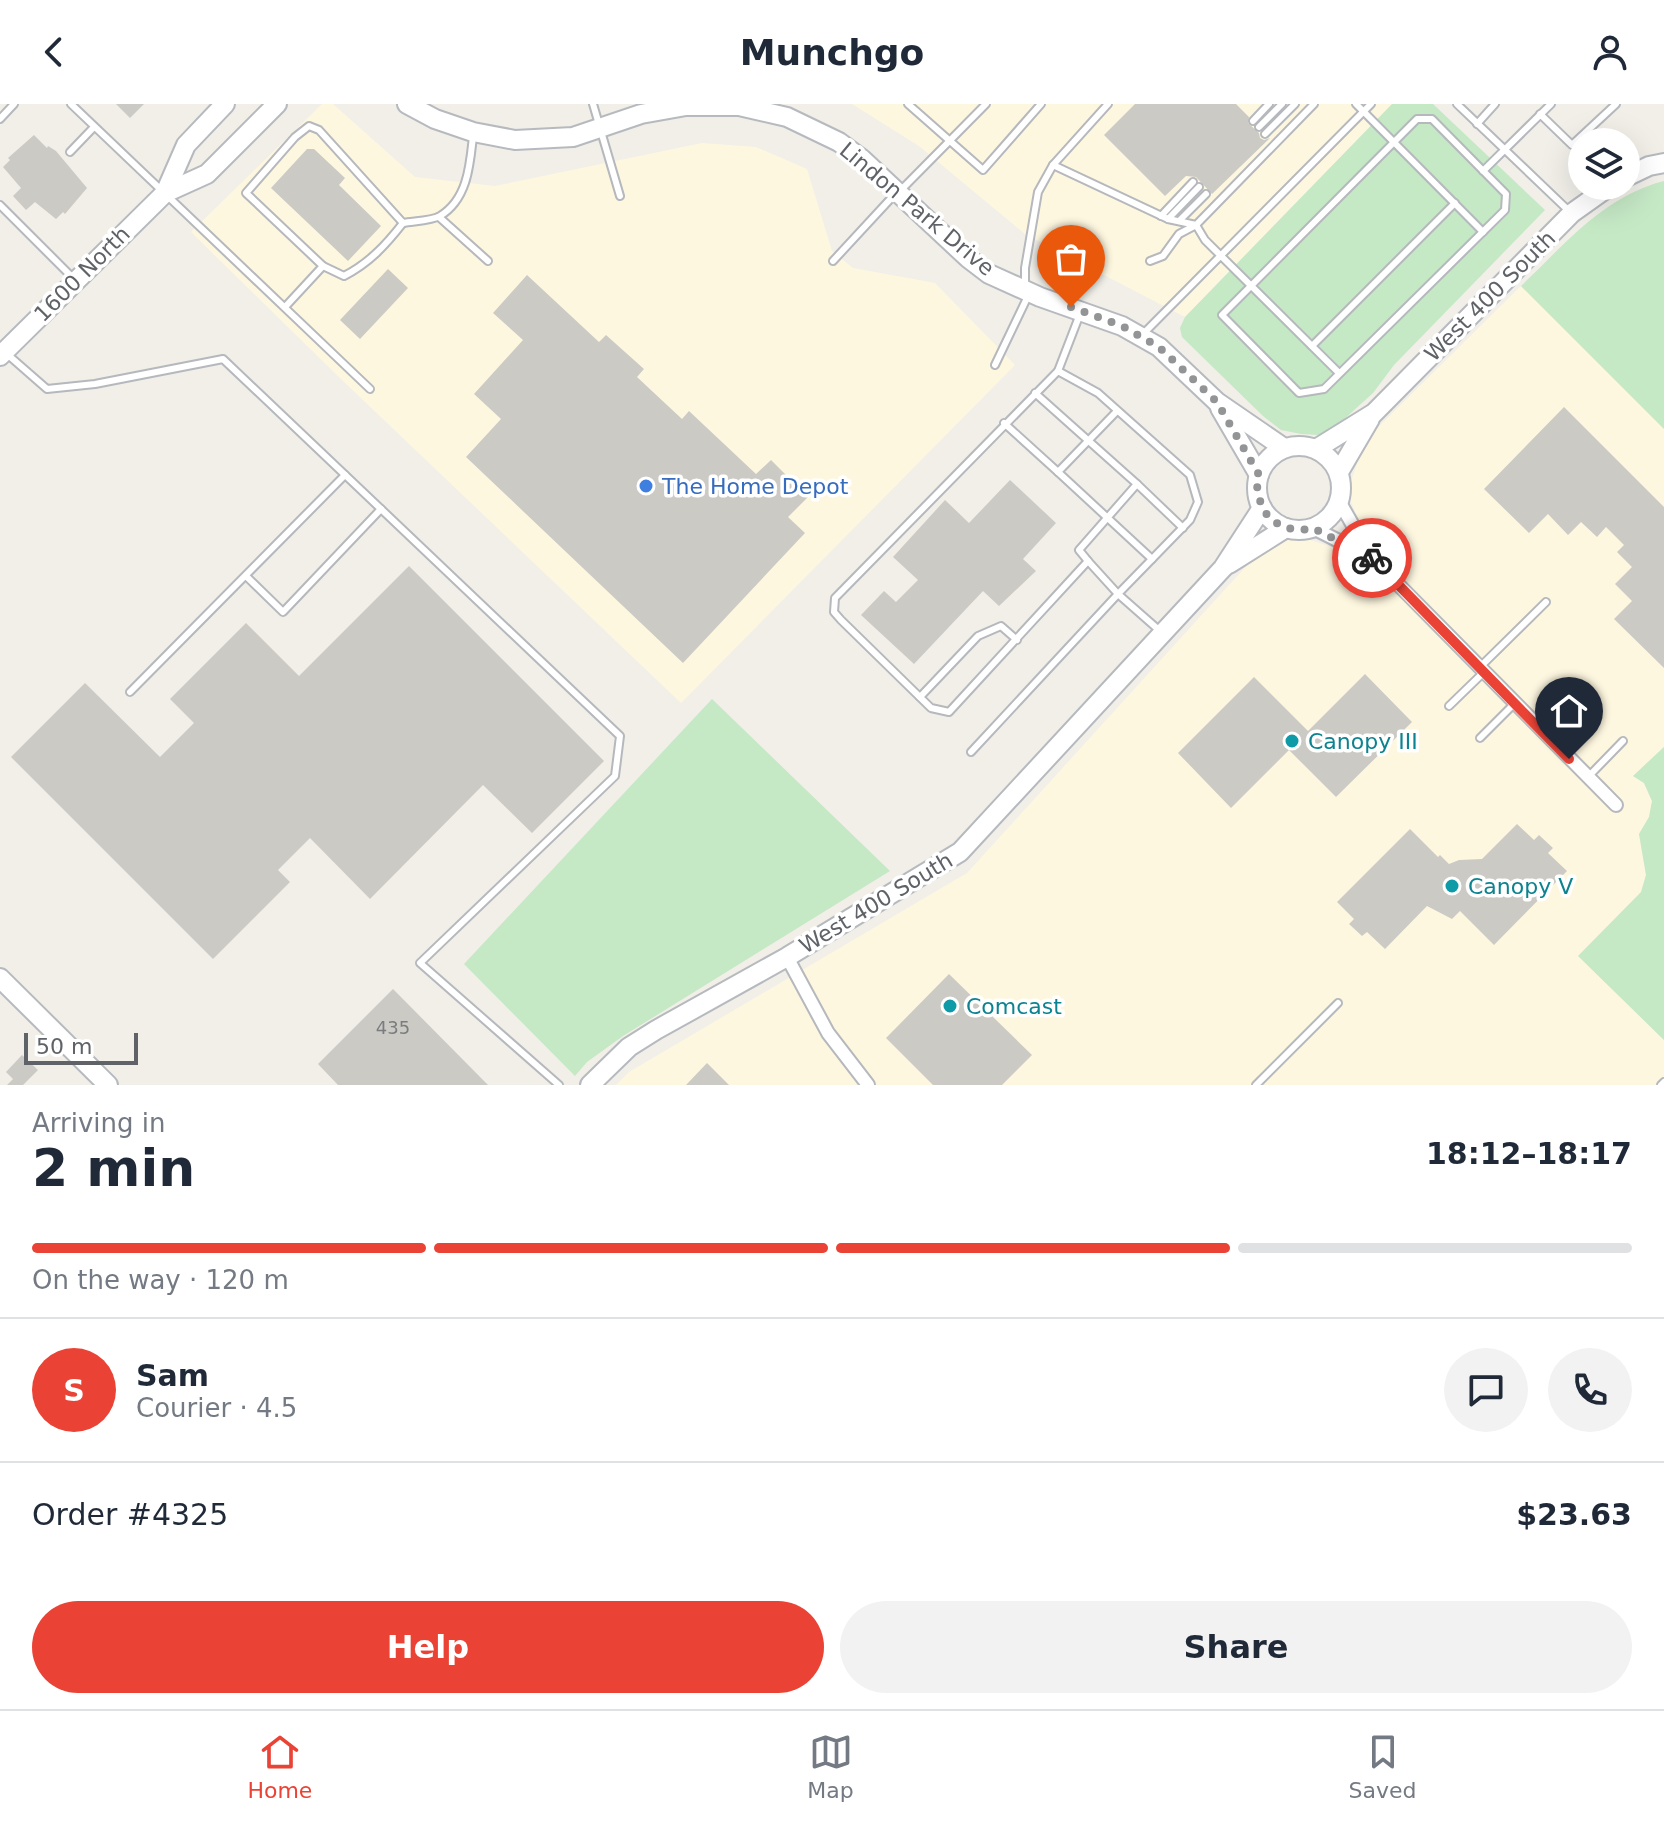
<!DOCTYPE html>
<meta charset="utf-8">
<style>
body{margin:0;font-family:"DejaVu Sans",sans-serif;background:#f2f2f3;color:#1f2937;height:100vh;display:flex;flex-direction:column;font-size:30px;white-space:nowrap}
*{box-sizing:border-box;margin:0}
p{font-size:26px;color:#747a83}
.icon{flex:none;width:44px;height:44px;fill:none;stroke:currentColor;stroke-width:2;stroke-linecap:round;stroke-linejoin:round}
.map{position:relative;height:981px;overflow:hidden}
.sheet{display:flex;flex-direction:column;background:#fff;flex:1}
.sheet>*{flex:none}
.fabs{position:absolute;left:1568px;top:24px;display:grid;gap:16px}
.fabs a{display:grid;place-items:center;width:72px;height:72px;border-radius:50%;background:#fff;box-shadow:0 8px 32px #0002;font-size:40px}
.scale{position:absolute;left:24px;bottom:20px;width:114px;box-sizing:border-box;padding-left:8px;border:4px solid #5f6368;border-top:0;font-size:22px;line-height:28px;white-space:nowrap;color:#5f6368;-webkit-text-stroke:6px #fff;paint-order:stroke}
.pin{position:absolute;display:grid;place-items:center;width:68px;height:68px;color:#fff;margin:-82px -34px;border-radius:50% 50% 50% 0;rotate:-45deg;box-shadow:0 0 8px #0007}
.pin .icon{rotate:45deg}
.courier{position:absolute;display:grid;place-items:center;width:80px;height:80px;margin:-40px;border:6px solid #ea4335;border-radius:50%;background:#fff;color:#222;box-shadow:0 2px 10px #0007}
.head em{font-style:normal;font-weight:700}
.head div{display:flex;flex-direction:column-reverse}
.head{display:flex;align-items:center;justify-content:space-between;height:136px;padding:0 32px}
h1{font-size:52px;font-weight:700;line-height:60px}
.bar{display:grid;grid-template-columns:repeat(4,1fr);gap:12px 8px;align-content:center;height:96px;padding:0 32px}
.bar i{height:10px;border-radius:6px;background:#e0e1e3}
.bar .selected{background:#ea4335}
.bar p{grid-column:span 4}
.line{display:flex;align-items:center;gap:20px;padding:0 32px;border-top:2px solid #e0e1e3}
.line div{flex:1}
.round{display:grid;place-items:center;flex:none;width:84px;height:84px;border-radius:42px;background:#f2f2f3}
.cta{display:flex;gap:16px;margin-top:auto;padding:16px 32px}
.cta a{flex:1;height:92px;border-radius:48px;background:#ea4335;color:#fff;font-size:32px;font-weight:700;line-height:92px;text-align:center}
.cta a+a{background:#f2f2f3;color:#1f2937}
header{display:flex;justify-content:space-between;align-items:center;height:104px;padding:0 32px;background:#fff;font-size:36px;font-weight:700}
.dock{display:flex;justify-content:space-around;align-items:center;height:112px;border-top:2px solid #e0e1e3;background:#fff;font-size:22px;color:#747a83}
.dock a{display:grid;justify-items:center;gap:4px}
.dock .selected{color:#ea4335}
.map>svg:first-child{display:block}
.commercial{fill:#fef7e0}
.green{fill:#c5e8c5}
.building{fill:#cccac5}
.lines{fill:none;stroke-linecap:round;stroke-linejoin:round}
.lane-casing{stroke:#b5b8bc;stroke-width:10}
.street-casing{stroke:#b5b8bc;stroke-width:16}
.secondary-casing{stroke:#b6babf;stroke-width:22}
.lane{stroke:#fff;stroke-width:6}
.street{stroke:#fff;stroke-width:12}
.secondary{stroke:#fff;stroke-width:18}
.done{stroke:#929495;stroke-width:8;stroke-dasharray:0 14.4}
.route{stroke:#ea4335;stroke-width:10}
.shop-dot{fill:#3f7fe0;stroke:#fff;stroke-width:3}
.culture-dot{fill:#0f9aa8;stroke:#fff;stroke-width:3}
.labels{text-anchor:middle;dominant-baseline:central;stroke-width:7;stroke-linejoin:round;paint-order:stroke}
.number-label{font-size:18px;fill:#7a7d7f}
.street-label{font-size:22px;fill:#5f6368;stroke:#fff}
.shop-label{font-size:22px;fill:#366cbe;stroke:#fff;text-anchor:start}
.culture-label{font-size:22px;fill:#0d838f;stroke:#fff;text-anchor:start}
</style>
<header><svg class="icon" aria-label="back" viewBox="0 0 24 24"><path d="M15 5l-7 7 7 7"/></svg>Munchgo<svg class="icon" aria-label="person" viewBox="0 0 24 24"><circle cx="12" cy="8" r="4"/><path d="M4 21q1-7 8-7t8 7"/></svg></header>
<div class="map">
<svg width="1664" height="981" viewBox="0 0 1664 981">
<rect width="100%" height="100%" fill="#f1efe8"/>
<g class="commercial">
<polygon points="322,0 333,0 415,73 495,82 702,39 756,43 807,65 832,147 853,164 935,179 1015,261 681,599 341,275 191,128"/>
<polygon points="852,0 1392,0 1185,213 1025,130 919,42"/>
<polygon points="1521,182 1664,325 1664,643 1633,672 1644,679 1652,697 1649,713 1639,730 1646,771 1641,789 1579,852 1664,936 1664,981 616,981 629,968 967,769 1260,447 1299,432 1340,446 1362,423 1347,389 1365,336"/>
</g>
<g class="green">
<polygon points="1392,0 1433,0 1545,106 1394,261 1373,289 1331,327 1319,331 1301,330 1281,326 1263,312 1182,233 1180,224 1185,213"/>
<path d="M1664,77V325L1521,182C1564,141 1604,92 1664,77Z"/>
<polygon points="712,595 890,767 623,932 587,958 575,972 464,860"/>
<polygon points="1664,643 1664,936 1578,852 1641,788 1646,771 1639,730 1649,713 1652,697 1644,679 1633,672"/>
</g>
<g class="building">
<polygon points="116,0 144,0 130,14"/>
<polygon points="1135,0 1236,0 1249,13 1248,19 1259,29 1260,34 1264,36 1270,34 1212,90 1196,73 1186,72 1165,92 1104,31"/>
<polygon points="34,31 47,44 48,42 56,47 87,84 65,110 63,108 56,115 35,98 26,106 13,92 21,84 3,63 10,56 8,54"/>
<polygon points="307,45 314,45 345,74 339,81 381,122 348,157 271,84"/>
<polygon points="388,165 408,184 360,235 340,216"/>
<polygon points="527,171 599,238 606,231 644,265 637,273 682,315 689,307 756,370 771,356 808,393 788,413 805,429 683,559 466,353 501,315 474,290 523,236 493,209"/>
<polygon points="1564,303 1664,403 1664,564 1614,515 1632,497 1615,480 1632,463 1617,448 1624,441 1606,423 1597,433 1581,418 1568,431 1548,410 1529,429 1484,385"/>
<polygon points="1010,376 1056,419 1023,455 1036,467 999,502 983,487 914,560 861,511 884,487 896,498 918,476 893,453 945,396 969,419"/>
<polygon points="409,462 604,657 532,729 483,681 370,795 310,734 278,766 290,778 213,855 11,653 85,579 160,653 194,619 170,595 246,519 299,572"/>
<polygon points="1365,570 1412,618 1336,693 1289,646 1231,704 1178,649 1254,573 1308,627"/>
<polygon points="1517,720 1534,736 1539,731 1553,744 1548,749 1567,767 1494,841 1460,807 1452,815 1427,802 1385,845 1367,828 1362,832 1349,820 1354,815 1337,798 1410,725 1438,753 1440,751 1449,760 1459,756 1482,755"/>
<polygon points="949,870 1032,951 1002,981 933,981 886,934"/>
<polygon points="393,885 488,981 338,981 318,960"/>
<polygon points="22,951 38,966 23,981 7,981 13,975 6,968"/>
<polygon points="707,959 729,981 686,981"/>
</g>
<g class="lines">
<g class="lane-casing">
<g id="lane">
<polyline points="71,0 370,285"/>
<polyline points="593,0 620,92"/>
<polyline points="908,0 983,66 1041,0"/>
<polyline points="1356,0 1483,128"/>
<polyline points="1457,0 1569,107"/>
<polyline points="1540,10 1572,41 1616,0"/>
<polyline points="0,15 14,0"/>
<polygon points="1417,15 1432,15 1506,90 1505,106 1324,285 1299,289 1222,211"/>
<polyline points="1253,17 1269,0"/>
<polyline points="1477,20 1495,0"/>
<polyline points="1259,23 1282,0"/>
<polyline points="1265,30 1295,0"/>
<polyline points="70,48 94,23"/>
<polyline points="1053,61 1168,115 1196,121 1314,0"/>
<polyline points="1483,67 1551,0"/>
<polyline points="901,86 986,0"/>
<polyline points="0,101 73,174"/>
<polyline points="1161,112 1193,78"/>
<polyline points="439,113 488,157"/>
<polyline points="1168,115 1199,83"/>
<polyline points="1179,117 1206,90"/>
<polyline points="833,157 895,90"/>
<polyline points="1150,157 1163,152 1179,130 1196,121 1205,136 1339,269"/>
<path d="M323,162L344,172C369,159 385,142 403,119"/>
<polyline points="1025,182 1025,164 1038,88 1053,61 1108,0"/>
<path d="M285,203L323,162L246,89L295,33L309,22L319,26L403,119C414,117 431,117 440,112C468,95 470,60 473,32"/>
<polyline points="1143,230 1371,0"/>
<polyline points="1312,242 1455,99"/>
<polyline points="7,250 47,285 95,280 223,255 620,632 615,672 420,859 559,981"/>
<polyline points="995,261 1028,192"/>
<polyline points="1058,267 1080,210"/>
<polyline points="1035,289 1137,380"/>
<polyline points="1117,307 1058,368 1152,455"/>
<polyline points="1004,319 1058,368"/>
<polyline points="1088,457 1079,446 1137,380 1183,424"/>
<polyline points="246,472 283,508 381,405"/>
<polyline points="1480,563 1546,498"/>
<polyline points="130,588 345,371"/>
<polyline points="920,593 978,532 1001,522 1017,536"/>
<polyline points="1449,602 1483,569"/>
<polyline points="1480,634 1514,600"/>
<polyline points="971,648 1118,490 1088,457 949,608 931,604 841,516 834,508 835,494 1058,267 1098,289 1190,371 1198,398 1190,416 1118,490 1160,527"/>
<polyline points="1589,672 1623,637"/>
<polyline points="1256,981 1338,899"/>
<polyline points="1661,981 1664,978"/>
</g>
</g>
<g class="street-casing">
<g id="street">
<polyline points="1339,397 1371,453 1616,701"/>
<polyline points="1313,424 1371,453"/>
<polyline points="787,853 828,929 868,981"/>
</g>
</g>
<g class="secondary-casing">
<g id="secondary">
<polyline points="407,0 435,15 473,28 515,36 573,33 641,10 686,2 739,2 787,13 839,38 862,55 968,154 989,170 1040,193 1122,222 1159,243 1217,298 1284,344"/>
<polyline points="1626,73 1649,62 1664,59"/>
<polyline points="165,89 186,41 225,0"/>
<polyline points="0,252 165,89 207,70 277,0"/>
<polyline points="1220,304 1259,371"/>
<circle cx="1299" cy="384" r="42"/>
<polyline points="1316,345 1374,309 1572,109 1610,82"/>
<polyline points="1339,368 1370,315"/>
<polyline points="1229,460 1286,424"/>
<polyline points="0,874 108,981"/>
<polyline points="590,981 629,943 656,926 787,853 960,748 1223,464 1262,404"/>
</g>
</g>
<use href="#lane" class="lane"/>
<use href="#street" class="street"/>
<use href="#secondary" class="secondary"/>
</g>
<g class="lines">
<polyline class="done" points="1071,203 1122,222 1159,243 1217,298 1259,371 1257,385 1262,404 1271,416 1286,424 1301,426 1313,424 1372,454"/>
<polyline class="route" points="1372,454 1569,655"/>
</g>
<circle class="shop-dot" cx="646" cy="382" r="8"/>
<g class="culture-dot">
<circle cx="1292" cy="637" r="8"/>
<circle cx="1452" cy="782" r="8"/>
<circle cx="950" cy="902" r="8"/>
</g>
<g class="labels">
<g class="number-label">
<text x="393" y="923">435</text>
</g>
<g class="street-label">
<text transform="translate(917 105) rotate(40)">Lindon Park Drive</text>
<text transform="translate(82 170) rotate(-45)">1600 North</text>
<text transform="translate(1490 192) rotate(-45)">West 400 South</text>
<text transform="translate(876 799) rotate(-31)">West 400 South</text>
</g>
<g class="shop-label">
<text x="662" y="382">The Home Depot</text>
</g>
<g class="culture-label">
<text x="1308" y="637">Canopy III</text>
<text x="1468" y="782">Canopy V</text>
<text x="966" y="902">Comcast</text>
</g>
</g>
</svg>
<div class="fabs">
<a><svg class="icon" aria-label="layers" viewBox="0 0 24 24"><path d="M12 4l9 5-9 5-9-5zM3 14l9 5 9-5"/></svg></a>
</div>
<div class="scale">50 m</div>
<div class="pin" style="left:1071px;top:203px;background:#ea580c"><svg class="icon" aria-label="bag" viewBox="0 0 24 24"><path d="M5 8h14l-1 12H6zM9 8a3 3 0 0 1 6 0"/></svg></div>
<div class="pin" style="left:1569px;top:655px;background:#1f2937"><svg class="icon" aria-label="home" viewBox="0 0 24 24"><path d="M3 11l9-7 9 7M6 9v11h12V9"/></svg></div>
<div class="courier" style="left:1372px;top:454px"><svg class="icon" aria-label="bike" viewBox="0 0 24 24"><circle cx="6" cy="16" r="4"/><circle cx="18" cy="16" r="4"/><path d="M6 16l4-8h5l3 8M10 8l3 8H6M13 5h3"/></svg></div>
</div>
<section class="sheet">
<div class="head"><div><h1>2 min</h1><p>Arriving in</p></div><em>18:12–18:17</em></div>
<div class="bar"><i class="selected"></i><i class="selected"></i><i class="selected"></i><i></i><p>On the way · 120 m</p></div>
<div class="line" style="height:144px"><b class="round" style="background:#ea4335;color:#fff">S</b><div><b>Sam</b><p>Courier · 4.5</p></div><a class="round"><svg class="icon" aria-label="chat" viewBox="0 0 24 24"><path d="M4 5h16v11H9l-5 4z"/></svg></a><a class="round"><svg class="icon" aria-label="phone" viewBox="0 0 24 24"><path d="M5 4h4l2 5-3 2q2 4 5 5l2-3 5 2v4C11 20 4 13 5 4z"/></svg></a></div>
<div class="line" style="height:104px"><div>Order #4325</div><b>$23.63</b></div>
<div class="cta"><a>Help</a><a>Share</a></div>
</section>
<nav class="dock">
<a class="selected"><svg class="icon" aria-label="home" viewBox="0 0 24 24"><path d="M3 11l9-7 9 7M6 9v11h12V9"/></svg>Home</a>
<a><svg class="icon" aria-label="map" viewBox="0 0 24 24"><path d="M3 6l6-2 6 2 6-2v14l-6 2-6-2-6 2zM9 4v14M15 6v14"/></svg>Map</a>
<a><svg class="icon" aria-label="saved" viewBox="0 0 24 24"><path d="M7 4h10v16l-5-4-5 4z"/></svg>Saved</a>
</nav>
